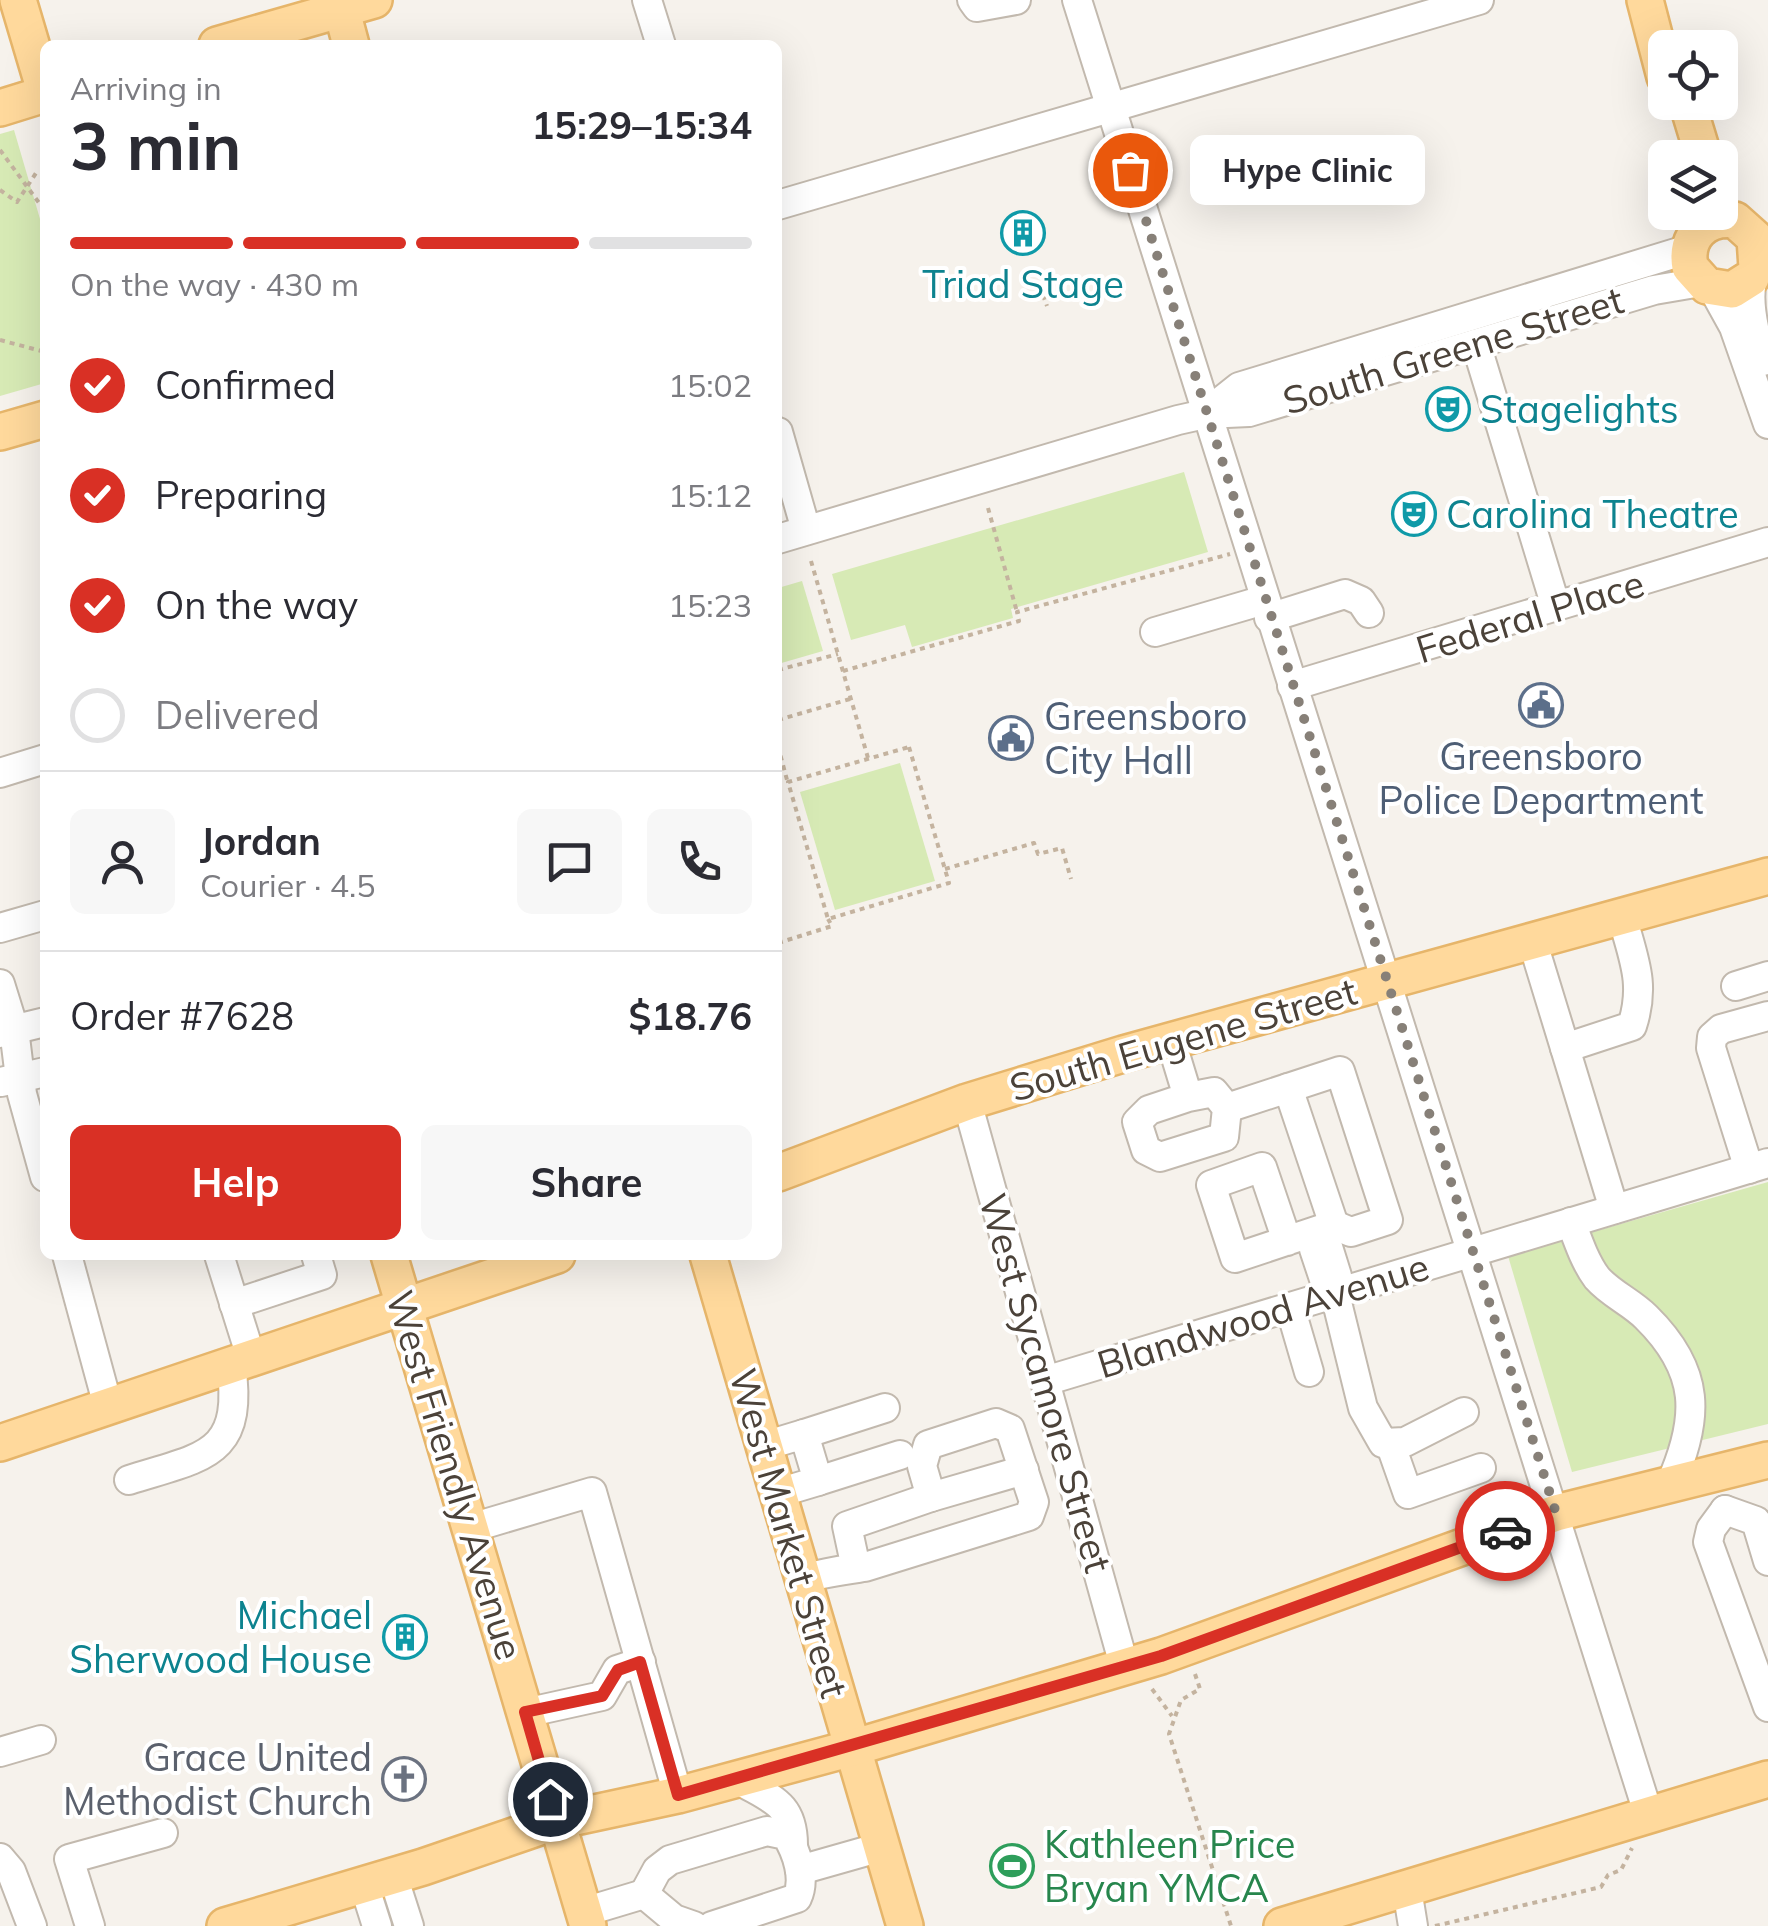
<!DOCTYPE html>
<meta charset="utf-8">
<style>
body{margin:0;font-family:Mulish,sans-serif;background:#f7f7f7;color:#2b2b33;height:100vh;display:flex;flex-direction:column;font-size:38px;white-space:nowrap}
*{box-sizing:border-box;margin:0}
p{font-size:32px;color:#7c7c81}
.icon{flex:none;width:55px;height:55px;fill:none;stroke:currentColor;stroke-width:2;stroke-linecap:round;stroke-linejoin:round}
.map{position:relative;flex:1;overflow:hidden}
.sheet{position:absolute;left:40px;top:40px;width:742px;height:1220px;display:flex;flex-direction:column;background:#fff;border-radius:15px;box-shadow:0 10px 40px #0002}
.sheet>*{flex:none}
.tools{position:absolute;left:1648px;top:30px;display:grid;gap:20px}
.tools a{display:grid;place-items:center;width:90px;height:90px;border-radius:15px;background:#fff;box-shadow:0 10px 40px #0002;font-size:50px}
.pin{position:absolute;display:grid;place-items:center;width:85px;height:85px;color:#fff;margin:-42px;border:5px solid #fff;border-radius:50%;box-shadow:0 2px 10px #0007}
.courier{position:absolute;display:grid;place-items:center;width:100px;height:100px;margin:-50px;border:8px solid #d93025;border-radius:50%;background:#fff;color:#222;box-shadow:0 2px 12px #0007}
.bubble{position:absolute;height:70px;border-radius:15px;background:#fff;box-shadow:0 10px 40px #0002;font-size:32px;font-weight:700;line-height:70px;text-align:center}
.overview em{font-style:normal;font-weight:700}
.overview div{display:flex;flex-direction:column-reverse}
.overview{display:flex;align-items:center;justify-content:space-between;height:170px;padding:0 30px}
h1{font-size:65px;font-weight:700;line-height:75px}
.bar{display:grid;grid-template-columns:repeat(4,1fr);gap:15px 10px;align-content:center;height:120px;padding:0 30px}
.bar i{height:12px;border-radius:8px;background:#e1e1e2}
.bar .selected{background:#d93025}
.bar p{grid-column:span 4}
.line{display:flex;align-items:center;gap:25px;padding:0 30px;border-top:2px solid #e1e1e2}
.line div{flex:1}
.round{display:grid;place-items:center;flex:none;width:105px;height:105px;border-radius:15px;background:#f7f7f7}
ol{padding:0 30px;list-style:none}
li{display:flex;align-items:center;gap:30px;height:110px}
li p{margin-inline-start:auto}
li .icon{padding:10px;border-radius:50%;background:#d93025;color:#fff;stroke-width:4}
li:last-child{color:#7c7c81}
li i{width:55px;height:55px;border:5px solid #e1e1e2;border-radius:50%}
.primary-button{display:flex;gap:20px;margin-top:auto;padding:20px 30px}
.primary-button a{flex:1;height:115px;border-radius:15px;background:#d93025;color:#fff;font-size:40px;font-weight:700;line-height:115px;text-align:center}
.primary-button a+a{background:#f7f7f7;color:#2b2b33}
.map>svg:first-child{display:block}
.green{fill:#d7eab5}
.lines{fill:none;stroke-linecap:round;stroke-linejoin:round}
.minor-casing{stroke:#c2b9ae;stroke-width:32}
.major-casing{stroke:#e6b56a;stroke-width:40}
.path{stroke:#c4b39f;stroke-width:4;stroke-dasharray:5 5;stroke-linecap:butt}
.minor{stroke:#fff;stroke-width:28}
.major{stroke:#ffd99c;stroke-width:35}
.done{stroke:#878078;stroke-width:10;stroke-dasharray:0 18}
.route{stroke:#d93025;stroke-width:12}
.labels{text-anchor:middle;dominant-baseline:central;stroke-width:8;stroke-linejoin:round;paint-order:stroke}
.culture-label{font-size:38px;fill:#0d838f;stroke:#fff;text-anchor:start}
.street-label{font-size:38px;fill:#4b4239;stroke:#fff}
.service-label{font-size:38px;fill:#4e5e75;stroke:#fff;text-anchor:start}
.worship-label{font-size:38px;fill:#5b616d;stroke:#fff;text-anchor:end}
.leisure-label{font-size:38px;fill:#27864d;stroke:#fff;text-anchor:start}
</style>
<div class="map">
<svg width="1768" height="1926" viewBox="0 0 1768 1926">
<rect width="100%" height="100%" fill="#f6f2ec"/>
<g class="green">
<polygon points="14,130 45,236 45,383 0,396 0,134"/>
<polygon points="1184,472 1208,552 1011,609 1013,618 912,647 905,625 851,640 832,574"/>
<polygon points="802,581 823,651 778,664 778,588"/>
<polygon points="900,763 935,881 835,910 800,792"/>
<polygon points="1768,1182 1768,1424 1572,1472 1508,1256"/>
</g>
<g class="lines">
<g class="minor-casing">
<g id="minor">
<polyline points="647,0 661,45"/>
<polyline points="972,0 977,7 1016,0"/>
<polyline points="1077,0 1649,1816"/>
<polyline points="778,205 1479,0"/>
<path d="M1757,268C1743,292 1755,336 1763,361"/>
<polyline points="1713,289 1734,327 1768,424"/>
<polyline points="1476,344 1556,607"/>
<polyline points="1205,414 1239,387 1689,249"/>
<polyline points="778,432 806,530"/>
<polyline points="778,539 1178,420 1205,414 1249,412 1654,290 1701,282"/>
<polyline points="1269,618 1345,594 1361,601 1369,613"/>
<polyline points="1155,632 1264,600"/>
<polyline points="1292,686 1768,542"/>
<polyline points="0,773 45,759"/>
<polyline points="0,928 45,915"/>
<path d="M1532,940L1565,1048L1632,1026C1646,983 1633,958 1622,916"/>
<polyline points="0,984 14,1029 22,1094 45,1177"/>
<polyline points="1736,986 1768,976"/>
<polyline points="0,1033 45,1022"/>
<polyline points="1171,1041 1188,1097 1149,1110 1137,1122 1146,1150 1160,1157 1224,1137 1227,1108 1214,1092 1188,1097"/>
<polyline points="1565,1048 1614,1209"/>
<polyline points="1,1082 45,1072"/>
<polyline points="1288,1088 1334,1225"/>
<polyline points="967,1102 1124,1665"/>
<polyline points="1227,1108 1340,1071 1388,1220 1351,1232 1334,1225 1235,1258 1211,1185 1262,1167 1287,1241"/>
<polyline points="1749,1169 1711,1048 1712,1037 1721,1029 1768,1016"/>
<path d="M1571,1222C1578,1241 1585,1262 1597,1278C1611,1294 1631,1302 1646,1317C1701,1371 1700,1418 1670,1485"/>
<polyline points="1316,1232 1320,1242 1328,1247 1337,1276 1333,1286 1324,1279 1314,1249 1320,1242"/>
<polyline points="67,1255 108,1406"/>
<polyline points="219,1255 251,1357"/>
<polyline points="1333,1286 1363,1408 1383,1443 1405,1442 1464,1412"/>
<polyline points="234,1304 322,1275 316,1255"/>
<polyline points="1290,1307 1309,1372"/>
<polyline points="1045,1381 1768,1163"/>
<polyline points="804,1434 885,1408"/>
<polyline points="1390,1443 1408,1494 1481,1468"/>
<polyline points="764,1446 804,1434 818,1481 778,1493"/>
<path d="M129,1480C205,1456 244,1456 231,1364"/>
<polyline points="818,1481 900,1455"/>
<polyline points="931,1497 1024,1470"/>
<polyline points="1725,1510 1711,1529 1708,1542 1768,1707"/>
<polyline points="1725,1510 1756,1521 1768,1561"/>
<polyline points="471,1528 592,1492 678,1795"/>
<path d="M803,1579C825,1572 843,1570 865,1567L1029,1516L1034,1502L1010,1429L996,1423L928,1445L922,1466L931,1497L847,1526L856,1568"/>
<polyline points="525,1713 602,1696 617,1670 641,1662"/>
<polyline points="0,1752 41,1740"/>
<path d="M737,1779C770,1799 793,1802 793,1845"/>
<polyline points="0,1858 11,1871 32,1926"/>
<polyline points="800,1870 881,1847"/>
<polyline points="393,1876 409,1926"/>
<polyline points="364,1885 377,1926"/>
<polyline points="1407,1889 1413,1926"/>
<path d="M644,1894L657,1870L670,1860L767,1831L786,1835C797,1852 806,1879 797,1898L712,1926"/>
<polyline points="644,1894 674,1919 694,1926"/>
<polyline points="584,1912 644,1894"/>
<polyline points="90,1926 69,1859 163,1833"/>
</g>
</g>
<g class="major-casing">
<g id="major">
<polyline points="18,0 45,91"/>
<polyline points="339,0 351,45"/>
<polyline points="1645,0 1665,77"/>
<polyline points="217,45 374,0"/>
<polyline points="1687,102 1704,158"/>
<polyline points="0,108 45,94"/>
<path d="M1751,278L1732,290L1707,286L1690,267C1684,237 1705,216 1735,220L1755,238L1757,268"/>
<polyline points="0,432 45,419"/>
<polyline points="778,1173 967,1102 1123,1054 1768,876"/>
<polyline points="389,1255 588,1926"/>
<polyline points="708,1255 905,1926"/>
<polyline points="0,1443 557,1255"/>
<polyline points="225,1926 423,1867 557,1821 678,1795 852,1748 1161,1656 1556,1513 1768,1460"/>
<polyline points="1282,1926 1768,1779"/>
</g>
</g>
<g class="path">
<polyline points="0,150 45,211"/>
<polyline points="0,190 17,202 36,173"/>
<polyline points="1043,295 1047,306"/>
<polyline points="0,340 45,352"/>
<polyline points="988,508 1017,612"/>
<polyline points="811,561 868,758"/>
<polyline points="778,670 838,654"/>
<polyline points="843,671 1019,621 1017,612 1230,554"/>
<polyline points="778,720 850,699"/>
<polyline points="778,746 787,780"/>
<polygon points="909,747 949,883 828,919 788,782"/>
<polyline points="945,869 1034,843 1038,854 1062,848 1071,879"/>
<polyline points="778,943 832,926 828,919"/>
<polyline points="1195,1674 1200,1689 1181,1700 1169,1734 1231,1926"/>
<polyline points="1152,1689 1172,1716"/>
<polyline points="1435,1926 1601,1887 1608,1875 1621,1870 1632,1848"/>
</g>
<use href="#minor" class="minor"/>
<use href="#major" class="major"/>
</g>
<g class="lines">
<polyline class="done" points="1130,170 1556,1513 1505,1531"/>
<polyline class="route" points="550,1799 525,1712 602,1696 618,1670 640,1662 678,1795 1161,1656 1505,1531"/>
</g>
<defs>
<g id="building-ring" transform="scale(2.25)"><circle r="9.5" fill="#fff" stroke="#0f9aa8" stroke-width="1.5"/><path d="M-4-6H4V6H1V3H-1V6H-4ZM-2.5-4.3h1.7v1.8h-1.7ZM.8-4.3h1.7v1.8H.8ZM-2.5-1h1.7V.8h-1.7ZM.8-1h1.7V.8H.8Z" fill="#0f9aa8"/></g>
<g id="theatre-ring" transform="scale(2.25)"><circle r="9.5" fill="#fff" stroke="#0f9aa8" stroke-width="1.5"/><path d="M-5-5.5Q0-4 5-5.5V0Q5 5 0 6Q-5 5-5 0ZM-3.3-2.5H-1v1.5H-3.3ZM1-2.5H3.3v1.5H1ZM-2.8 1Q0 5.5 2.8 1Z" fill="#0f9aa8"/></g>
<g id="civic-ring" transform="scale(2.25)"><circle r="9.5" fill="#fff" stroke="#5c6f8a" stroke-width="1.5"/><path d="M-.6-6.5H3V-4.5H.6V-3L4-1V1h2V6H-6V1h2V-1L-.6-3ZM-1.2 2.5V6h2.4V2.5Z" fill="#5c6f8a"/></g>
<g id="church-ring" transform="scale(2.25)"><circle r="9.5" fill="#fff" stroke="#6b7280" stroke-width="1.5"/><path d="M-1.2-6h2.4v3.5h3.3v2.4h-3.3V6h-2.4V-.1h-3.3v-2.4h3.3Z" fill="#6b7280"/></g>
<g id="stadium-ring" transform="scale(2.25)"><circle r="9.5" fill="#fff" stroke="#2e9e5b" stroke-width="1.5"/><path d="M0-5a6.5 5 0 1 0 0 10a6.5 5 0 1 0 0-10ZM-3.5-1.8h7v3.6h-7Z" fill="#2e9e5b"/></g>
</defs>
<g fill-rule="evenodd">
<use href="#building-ring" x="1023" y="233"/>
<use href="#theatre-ring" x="1448" y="409"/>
<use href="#theatre-ring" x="1414" y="514"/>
<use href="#civic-ring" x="1541" y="705"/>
<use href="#civic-ring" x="1011" y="738"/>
<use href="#building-ring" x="405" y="1637"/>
<use href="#church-ring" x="404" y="1779"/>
<use href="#stadium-ring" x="1012" y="1866"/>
</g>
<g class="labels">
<g class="culture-label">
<text x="1023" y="284" text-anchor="middle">Triad Stage</text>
<text x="1480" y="409">Stagelights</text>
<text x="1446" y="514">Carolina Theatre</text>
<text x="372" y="1615" text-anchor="end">Michael<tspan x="372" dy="44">Sherwood House</tspan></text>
</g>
<g class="street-label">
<text transform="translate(1453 350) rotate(-17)">South Greene Street</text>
<text transform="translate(1530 616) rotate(-17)">Federal Place</text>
<text transform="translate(1183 1039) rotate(-16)">South Eugene Street</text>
<text transform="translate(1263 1315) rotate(-17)">Blandwood Avenue</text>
<text transform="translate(1046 1383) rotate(74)">West Sycamore Street</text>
<text transform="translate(455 1475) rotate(73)">West Friendly Avenue</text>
<text transform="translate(789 1533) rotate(74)">West Market Street</text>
</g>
<g class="service-label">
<text x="1044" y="716">Greensboro<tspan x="1044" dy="44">City Hall</tspan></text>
<text x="1541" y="756" text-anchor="middle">Greensboro<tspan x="1541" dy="44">Police Department</tspan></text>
</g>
<g class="worship-label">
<text x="372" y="1757">Grace United<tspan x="372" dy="44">Methodist Church</tspan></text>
</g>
<g class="leisure-label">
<text x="1044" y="1844">Kathleen Price<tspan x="1044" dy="44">Bryan YMCA</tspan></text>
</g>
</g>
</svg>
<div class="tools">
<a><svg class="icon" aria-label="locate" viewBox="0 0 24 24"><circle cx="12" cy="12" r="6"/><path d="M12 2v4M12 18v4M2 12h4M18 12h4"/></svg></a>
<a><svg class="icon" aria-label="layers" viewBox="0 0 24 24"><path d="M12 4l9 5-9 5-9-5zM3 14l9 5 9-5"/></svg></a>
</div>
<div class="pin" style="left:1130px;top:170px;background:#ea580c"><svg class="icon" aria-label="bag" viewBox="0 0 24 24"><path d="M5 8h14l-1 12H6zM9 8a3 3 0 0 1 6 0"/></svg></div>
<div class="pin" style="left:550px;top:1799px;background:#1f2937"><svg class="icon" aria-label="home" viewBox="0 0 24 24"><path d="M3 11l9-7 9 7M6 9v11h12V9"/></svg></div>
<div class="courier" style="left:1505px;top:1531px"><svg class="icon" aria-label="car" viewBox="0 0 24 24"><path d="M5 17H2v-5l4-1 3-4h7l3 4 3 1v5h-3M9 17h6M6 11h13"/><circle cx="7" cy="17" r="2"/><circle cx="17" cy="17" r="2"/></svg></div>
<div class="bubble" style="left:1190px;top:135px;width:235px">Hype Clinic</div>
<section class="sheet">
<div class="overview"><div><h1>3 min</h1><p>Arriving in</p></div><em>15:29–15:34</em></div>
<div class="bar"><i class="selected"></i><i class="selected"></i><i class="selected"></i><i></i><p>On the way · 430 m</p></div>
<ol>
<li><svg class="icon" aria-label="check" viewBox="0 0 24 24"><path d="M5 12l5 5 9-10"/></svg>Confirmed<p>15:02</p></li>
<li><svg class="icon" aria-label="check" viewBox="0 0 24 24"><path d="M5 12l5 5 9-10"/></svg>Preparing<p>15:12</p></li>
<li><svg class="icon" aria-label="check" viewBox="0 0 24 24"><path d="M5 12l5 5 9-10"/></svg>On the way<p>15:23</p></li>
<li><i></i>Delivered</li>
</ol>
<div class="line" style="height:180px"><a class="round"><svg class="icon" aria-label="person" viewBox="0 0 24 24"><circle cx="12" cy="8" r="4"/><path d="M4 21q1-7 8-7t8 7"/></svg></a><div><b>Jordan</b><p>Courier · 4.5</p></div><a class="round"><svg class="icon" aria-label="chat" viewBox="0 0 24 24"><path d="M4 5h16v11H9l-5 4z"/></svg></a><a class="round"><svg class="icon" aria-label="phone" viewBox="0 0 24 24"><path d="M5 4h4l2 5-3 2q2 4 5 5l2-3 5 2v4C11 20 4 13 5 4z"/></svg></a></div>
<div class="line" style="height:130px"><div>Order #7628</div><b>$18.76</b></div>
<div class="primary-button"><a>Help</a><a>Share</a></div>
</section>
</div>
